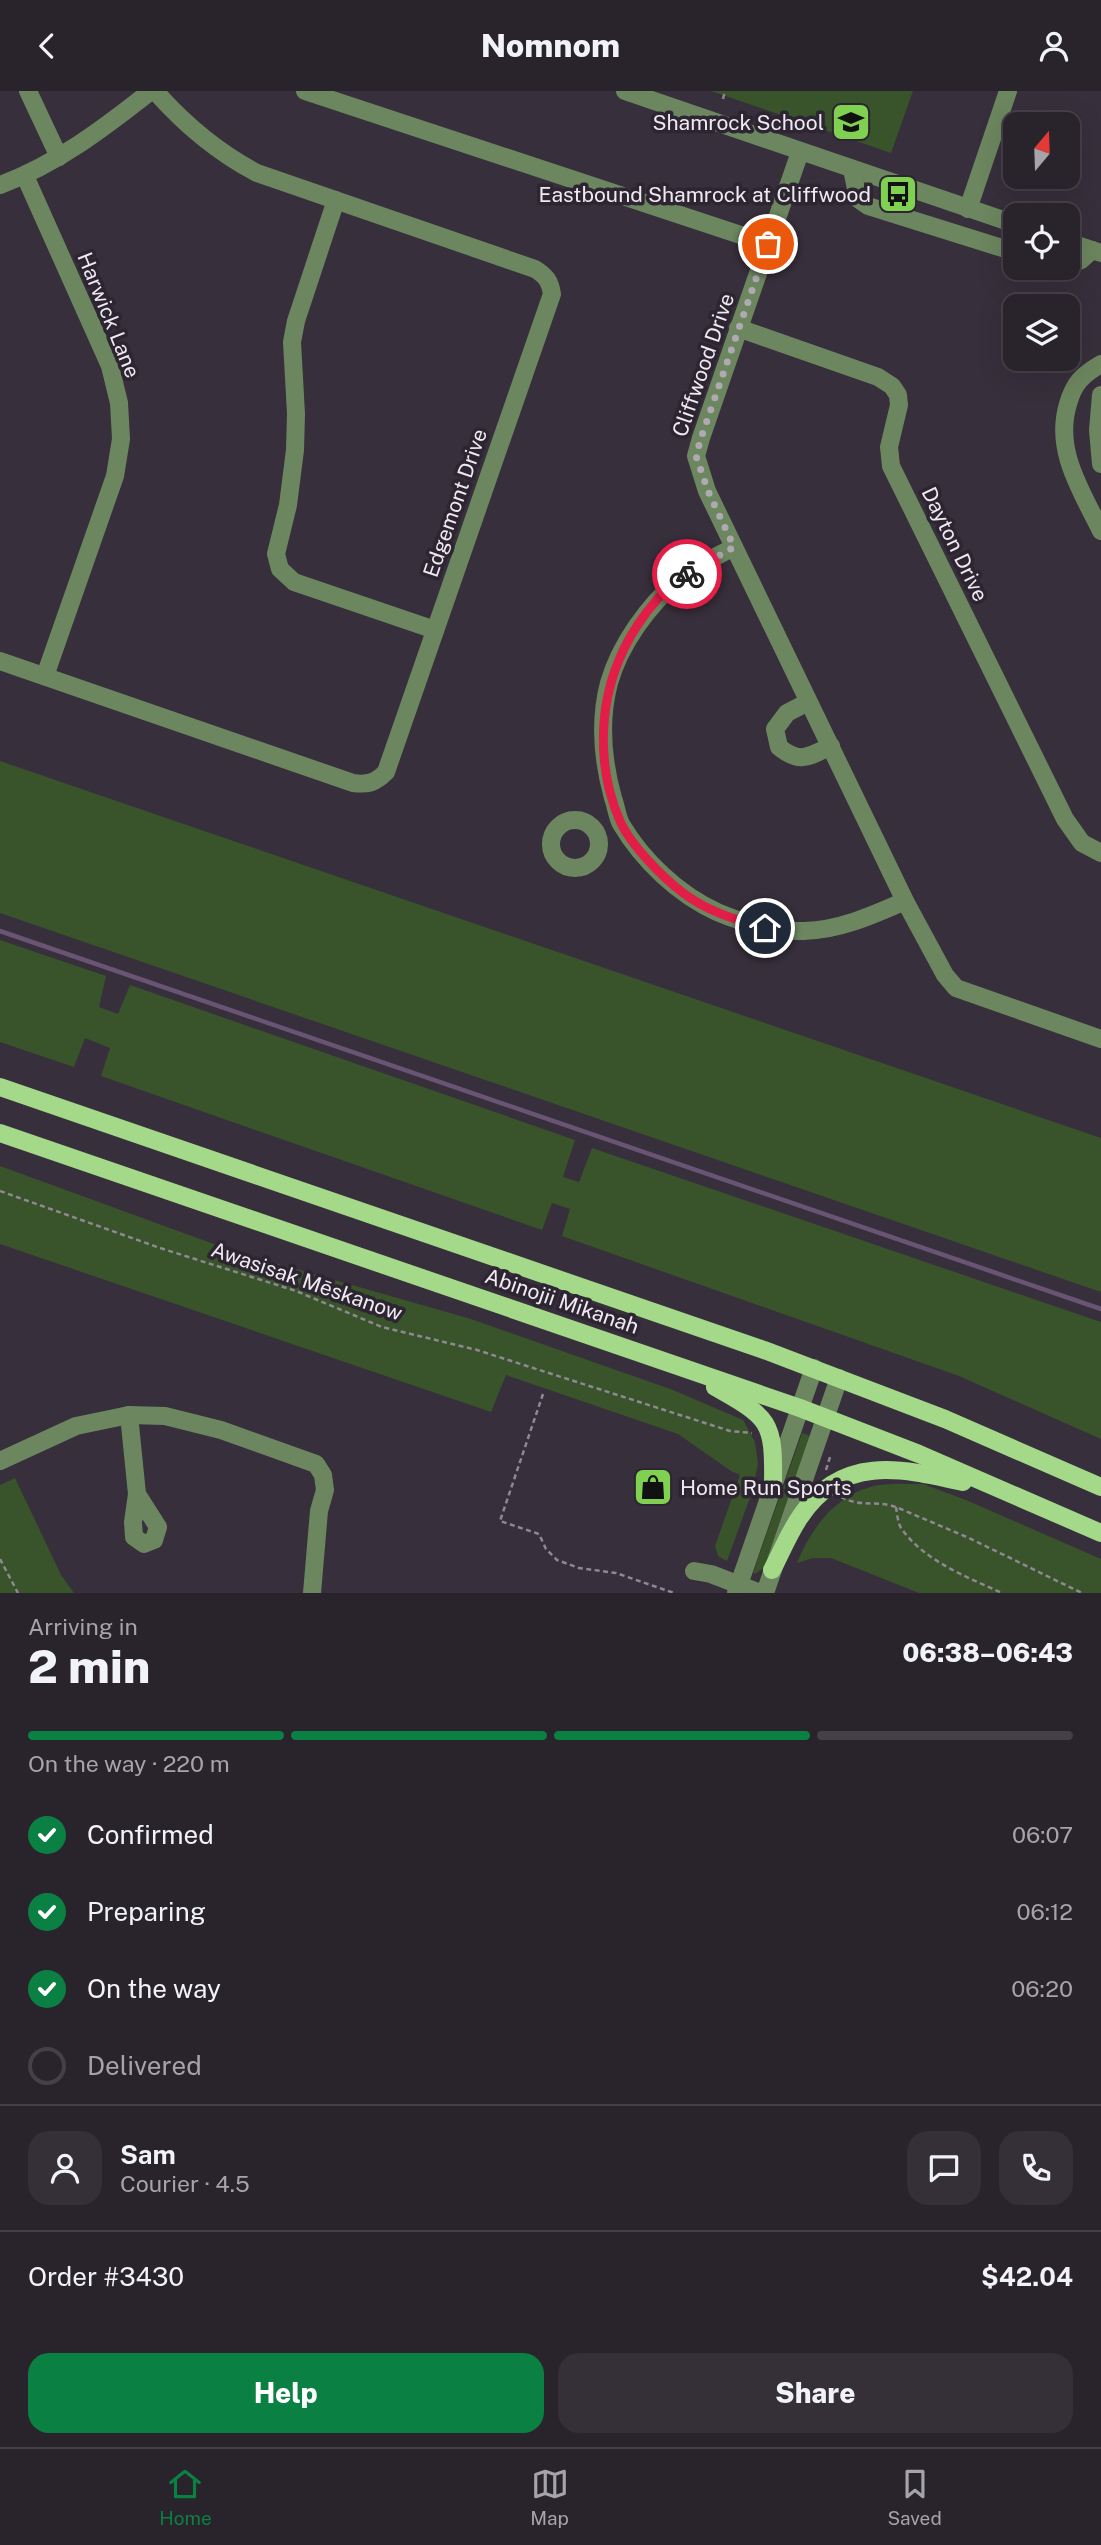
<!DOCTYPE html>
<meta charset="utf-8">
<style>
body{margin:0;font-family:"Public Sans",sans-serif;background:#352f38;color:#f1f3f6;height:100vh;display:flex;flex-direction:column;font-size:26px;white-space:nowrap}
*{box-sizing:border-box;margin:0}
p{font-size:23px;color:#a5a4a9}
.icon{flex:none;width:38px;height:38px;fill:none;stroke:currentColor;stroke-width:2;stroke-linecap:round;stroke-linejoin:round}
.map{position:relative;height:1502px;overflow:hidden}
.side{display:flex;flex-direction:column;background:#29232c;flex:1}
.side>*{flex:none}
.needle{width:46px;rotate:19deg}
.fabs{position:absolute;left:1003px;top:21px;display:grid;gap:14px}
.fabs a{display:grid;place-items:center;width:77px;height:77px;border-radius:14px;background:#29232c;box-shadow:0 7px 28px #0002,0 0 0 2px #454048;font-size:35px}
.pin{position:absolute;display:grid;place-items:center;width:60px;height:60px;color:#fff;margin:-30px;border:4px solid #fff;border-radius:50%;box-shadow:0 2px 7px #0007}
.courier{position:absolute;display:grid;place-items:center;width:70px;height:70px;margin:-35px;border:5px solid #e11d48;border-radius:50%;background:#fff;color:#222;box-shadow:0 2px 9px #0007}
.headline em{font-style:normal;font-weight:800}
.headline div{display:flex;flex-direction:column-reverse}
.headline{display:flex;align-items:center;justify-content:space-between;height:119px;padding:0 28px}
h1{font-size:46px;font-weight:800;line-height:52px}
.bar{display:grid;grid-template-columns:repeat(4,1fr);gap:10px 7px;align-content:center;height:84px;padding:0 28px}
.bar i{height:9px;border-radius:5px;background:#454048}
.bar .selected{background:#0b8043}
.bar p{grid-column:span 4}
.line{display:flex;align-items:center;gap:18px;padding:0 28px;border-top:2px solid #454048}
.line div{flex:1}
.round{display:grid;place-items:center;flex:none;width:74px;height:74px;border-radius:21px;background:#352f38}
ol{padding:0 28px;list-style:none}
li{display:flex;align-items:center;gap:21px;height:77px}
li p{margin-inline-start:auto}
li .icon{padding:7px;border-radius:50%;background:#0b8043;color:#fff;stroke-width:4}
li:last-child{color:#a5a4a9}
li i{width:38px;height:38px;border:4px solid #454048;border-radius:50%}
.cta{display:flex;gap:14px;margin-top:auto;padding:14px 28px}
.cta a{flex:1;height:80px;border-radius:21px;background:#0b8043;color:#fff;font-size:28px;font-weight:800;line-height:80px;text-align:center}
.cta a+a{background:#352f38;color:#f1f3f6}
header{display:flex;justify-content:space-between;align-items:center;height:91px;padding:0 28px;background:#29232c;font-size:32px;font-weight:800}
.tab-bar{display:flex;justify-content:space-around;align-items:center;height:98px;border-top:2px solid #454048;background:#29232c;font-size:19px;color:#a5a4a9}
.tab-bar a{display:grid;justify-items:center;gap:4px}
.tab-bar .selected{color:#0b8043}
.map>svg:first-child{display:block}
.green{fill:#39542a}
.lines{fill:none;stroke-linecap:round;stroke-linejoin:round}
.stream{stroke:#695473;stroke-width:4.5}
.path{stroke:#8f8892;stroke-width:2.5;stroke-dasharray:5 3.5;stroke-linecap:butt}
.minor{stroke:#6c865f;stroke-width:18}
.major{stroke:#a4d989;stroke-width:18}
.done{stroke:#afa9b2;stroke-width:7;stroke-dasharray:0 12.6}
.route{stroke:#e11d48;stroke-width:9}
.labels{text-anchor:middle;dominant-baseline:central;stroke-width:7;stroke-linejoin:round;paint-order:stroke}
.poi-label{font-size:21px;fill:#efeaf2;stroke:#2d2531;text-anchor:end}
.street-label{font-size:21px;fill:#efeaf2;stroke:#2d2531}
</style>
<header><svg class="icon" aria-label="back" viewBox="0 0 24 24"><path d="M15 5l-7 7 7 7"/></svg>Nomnom<svg class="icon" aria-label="person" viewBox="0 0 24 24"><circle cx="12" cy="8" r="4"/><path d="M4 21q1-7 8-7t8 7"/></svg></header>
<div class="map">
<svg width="1101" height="1502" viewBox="0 0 1101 1502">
<rect width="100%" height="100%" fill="#372f3b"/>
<g class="green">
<polygon points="711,0 913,0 891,62"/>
<polygon points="0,670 1101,1047 1101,1201 0,822"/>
<polygon points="0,849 106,885 99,916 118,923 130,894 575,1049 563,1086 579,1091 592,1057 1101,1231 1101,1348 959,1285 562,1145 570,1118 552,1112 542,1139 101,985 110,957 85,947 74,976 0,951"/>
<polygon points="0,1075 233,1160 471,1228 673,1299 743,1329 755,1351 758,1373 752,1401 727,1470 718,1465 715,1455 740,1384 731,1380 678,1343 506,1284 491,1321 0,1153"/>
<polygon points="802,1342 810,1345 765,1476 755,1483 753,1482"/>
<polygon points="15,1387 61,1484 74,1502 0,1502 0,1394"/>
<path d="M923,1393L966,1409L1101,1468V1502H919L831,1467H813L797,1472C811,1436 839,1400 880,1394C894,1392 909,1393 923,1393Z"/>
</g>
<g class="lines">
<polyline class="stream" points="0,840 1101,1218"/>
<g class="path">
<polyline points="723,8 725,0"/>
<polyline points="0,1100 160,1157 296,1200 382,1236 477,1259 730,1340 752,1342"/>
<polyline points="543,1303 500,1430 539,1443 546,1458 557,1469 579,1477 616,1482 674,1502"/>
<polyline points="826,1379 830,1366"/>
<path d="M841,1406C862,1417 877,1409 896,1416L969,1447L1082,1502"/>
<path d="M896,1416C897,1423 898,1432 901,1437C924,1470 967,1486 1002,1502"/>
<polyline points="0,1468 18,1502"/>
</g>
<g class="minor">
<polyline points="28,0 59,66"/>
<polyline points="305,0 768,153"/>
<polyline points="625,0 1015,133"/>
<polyline points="800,61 701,347 696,365 707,400 905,810 945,884 956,897 1101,948"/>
<polyline points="852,78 858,108 868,115 1015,161"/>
<polyline points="25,85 110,275 119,312 121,348 115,385 45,585"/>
<path d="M0,94C57,73 104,37 151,0"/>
<polyline points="336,109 296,230 292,251 296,323 295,359 288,414 276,463 280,478 294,491 435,539"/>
<polyline points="968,118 1008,0"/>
<polyline points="1068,151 1101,162"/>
<polyline points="1068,174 1081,169 1092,159"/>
<polyline points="738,237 878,286 892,295 898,304 899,314 889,356 891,375 1065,728 1082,752 1101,762"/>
<path d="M1101,273C1082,284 1074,292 1068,313C1054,359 1081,399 1101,440"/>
<polyline points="1101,304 1098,339 1101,373"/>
<path d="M734,456C716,466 694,475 679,488C648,515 620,553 609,592C599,630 603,671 613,707C616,715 617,725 621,733C643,770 678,803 717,821C745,833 774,841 804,840C840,839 873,824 905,810"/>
<path d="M0,570L353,692C368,694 375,692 386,681L552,203C550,190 546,185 535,178L257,82C217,61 185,34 155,0"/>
<path d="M808,611L787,622L775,638L779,656C800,673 808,666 831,655"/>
<circle cx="575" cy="753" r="24"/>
<polyline points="129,1324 137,1403 133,1431 134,1446 144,1453 154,1449 158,1436 137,1403"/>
<polyline points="0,1370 76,1335 129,1324 165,1325 221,1339 316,1373 323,1384 325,1399 319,1420 312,1502"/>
<polyline points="694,1480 711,1483 760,1502"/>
<polyline points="736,1502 814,1277"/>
<polyline points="765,1502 839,1287"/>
</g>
<g class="major">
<polyline points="0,996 764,1259 945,1328 1101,1396"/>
<polyline points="0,1042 800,1317 919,1363 1101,1442"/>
<path d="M715,1296C770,1327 774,1330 773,1393"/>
<path d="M772,1479C781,1462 789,1442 800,1426C841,1363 901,1377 963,1391"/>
</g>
</g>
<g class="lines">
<polyline class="done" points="687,483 734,456 708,400 696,365 701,347 768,153"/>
<path class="route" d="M687,483C659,499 631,539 619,569C598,619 598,680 620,730C630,753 662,786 682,801C706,820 736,829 765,837"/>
</g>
<defs>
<g id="school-square" transform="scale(2.0125)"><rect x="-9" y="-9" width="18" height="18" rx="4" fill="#80d051" stroke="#2d2531"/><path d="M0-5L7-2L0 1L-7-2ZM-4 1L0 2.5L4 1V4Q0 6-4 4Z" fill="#111"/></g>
<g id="bus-square" transform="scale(2.0125)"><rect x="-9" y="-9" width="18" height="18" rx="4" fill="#80d051" stroke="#2d2531"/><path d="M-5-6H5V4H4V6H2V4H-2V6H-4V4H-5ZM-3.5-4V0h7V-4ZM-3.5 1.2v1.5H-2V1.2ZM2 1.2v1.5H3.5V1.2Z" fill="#111"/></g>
<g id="shop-square" transform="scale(2.0125)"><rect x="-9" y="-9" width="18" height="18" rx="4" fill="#80d051" stroke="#2d2531"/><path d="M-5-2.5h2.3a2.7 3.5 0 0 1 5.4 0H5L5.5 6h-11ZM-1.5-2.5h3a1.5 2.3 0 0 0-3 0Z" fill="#111"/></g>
</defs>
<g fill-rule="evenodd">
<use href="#school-square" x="851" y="31"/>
<use href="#bus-square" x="898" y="103"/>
<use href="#shop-square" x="653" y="1396"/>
</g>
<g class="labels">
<g class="poi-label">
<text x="824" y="31">Shamrock School</text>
<text x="871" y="103">Eastbound Shamrock at Cliffwood</text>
<text x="680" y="1396" text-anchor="start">Home Run Sports</text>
</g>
<g class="street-label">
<text transform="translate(109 224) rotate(68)">Harwick Lane</text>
<text transform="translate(703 274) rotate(-71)">Cliffwood Drive</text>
<text transform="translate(455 412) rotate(-71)">Edgemont Drive</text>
<text transform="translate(955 453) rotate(64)">Dayton Drive</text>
<text transform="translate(307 1190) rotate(19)">Awasisak Mēskanow</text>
<text transform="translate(562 1210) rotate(19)">Abinojii Mikanah</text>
</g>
</g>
</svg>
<div class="fabs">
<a><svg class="needle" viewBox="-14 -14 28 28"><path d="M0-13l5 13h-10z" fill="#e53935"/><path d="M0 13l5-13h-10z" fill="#a5a4a9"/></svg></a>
<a><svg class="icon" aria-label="locate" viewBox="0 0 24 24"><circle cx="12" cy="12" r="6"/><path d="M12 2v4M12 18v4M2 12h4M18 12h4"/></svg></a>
<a><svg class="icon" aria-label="layers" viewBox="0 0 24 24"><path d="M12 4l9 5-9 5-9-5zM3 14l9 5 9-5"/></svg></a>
</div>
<div class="pin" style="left:768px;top:153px;background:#ea580c"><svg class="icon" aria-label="bag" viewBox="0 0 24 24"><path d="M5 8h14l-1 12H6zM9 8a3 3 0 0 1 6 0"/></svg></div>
<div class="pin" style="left:765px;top:837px;background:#1f2937"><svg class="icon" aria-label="home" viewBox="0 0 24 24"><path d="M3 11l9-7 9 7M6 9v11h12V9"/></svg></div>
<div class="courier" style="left:687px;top:483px"><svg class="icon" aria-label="bike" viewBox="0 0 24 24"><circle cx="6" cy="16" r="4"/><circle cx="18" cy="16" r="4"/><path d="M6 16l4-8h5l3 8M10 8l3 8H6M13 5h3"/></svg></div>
</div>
<section class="side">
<div class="headline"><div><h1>2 min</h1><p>Arriving in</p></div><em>06:38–06:43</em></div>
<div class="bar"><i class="selected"></i><i class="selected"></i><i class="selected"></i><i></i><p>On the way · 220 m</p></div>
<ol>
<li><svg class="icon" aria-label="check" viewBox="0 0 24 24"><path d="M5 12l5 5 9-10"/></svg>Confirmed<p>06:07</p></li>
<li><svg class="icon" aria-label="check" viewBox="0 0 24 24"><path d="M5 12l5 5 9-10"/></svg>Preparing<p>06:12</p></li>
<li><svg class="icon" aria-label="check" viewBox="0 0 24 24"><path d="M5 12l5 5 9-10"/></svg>On the way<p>06:20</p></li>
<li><i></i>Delivered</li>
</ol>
<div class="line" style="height:126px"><a class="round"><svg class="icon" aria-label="person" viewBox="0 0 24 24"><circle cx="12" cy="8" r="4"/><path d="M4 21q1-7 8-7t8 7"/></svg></a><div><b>Sam</b><p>Courier · 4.5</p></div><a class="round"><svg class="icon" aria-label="chat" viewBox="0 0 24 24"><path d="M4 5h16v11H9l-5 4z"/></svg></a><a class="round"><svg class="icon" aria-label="phone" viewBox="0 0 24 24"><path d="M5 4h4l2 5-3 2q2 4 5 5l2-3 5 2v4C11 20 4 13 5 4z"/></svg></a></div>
<div class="line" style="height:91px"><div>Order #3430</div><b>$42.04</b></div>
<div class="cta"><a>Help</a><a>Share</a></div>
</section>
<nav class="tab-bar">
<a class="selected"><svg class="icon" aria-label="home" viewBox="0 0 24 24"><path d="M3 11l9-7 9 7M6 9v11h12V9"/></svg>Home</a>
<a><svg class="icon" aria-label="map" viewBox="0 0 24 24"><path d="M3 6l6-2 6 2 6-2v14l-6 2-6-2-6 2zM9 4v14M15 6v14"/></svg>Map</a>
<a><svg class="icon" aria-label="saved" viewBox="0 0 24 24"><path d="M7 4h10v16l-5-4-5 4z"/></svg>Saved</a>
</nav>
